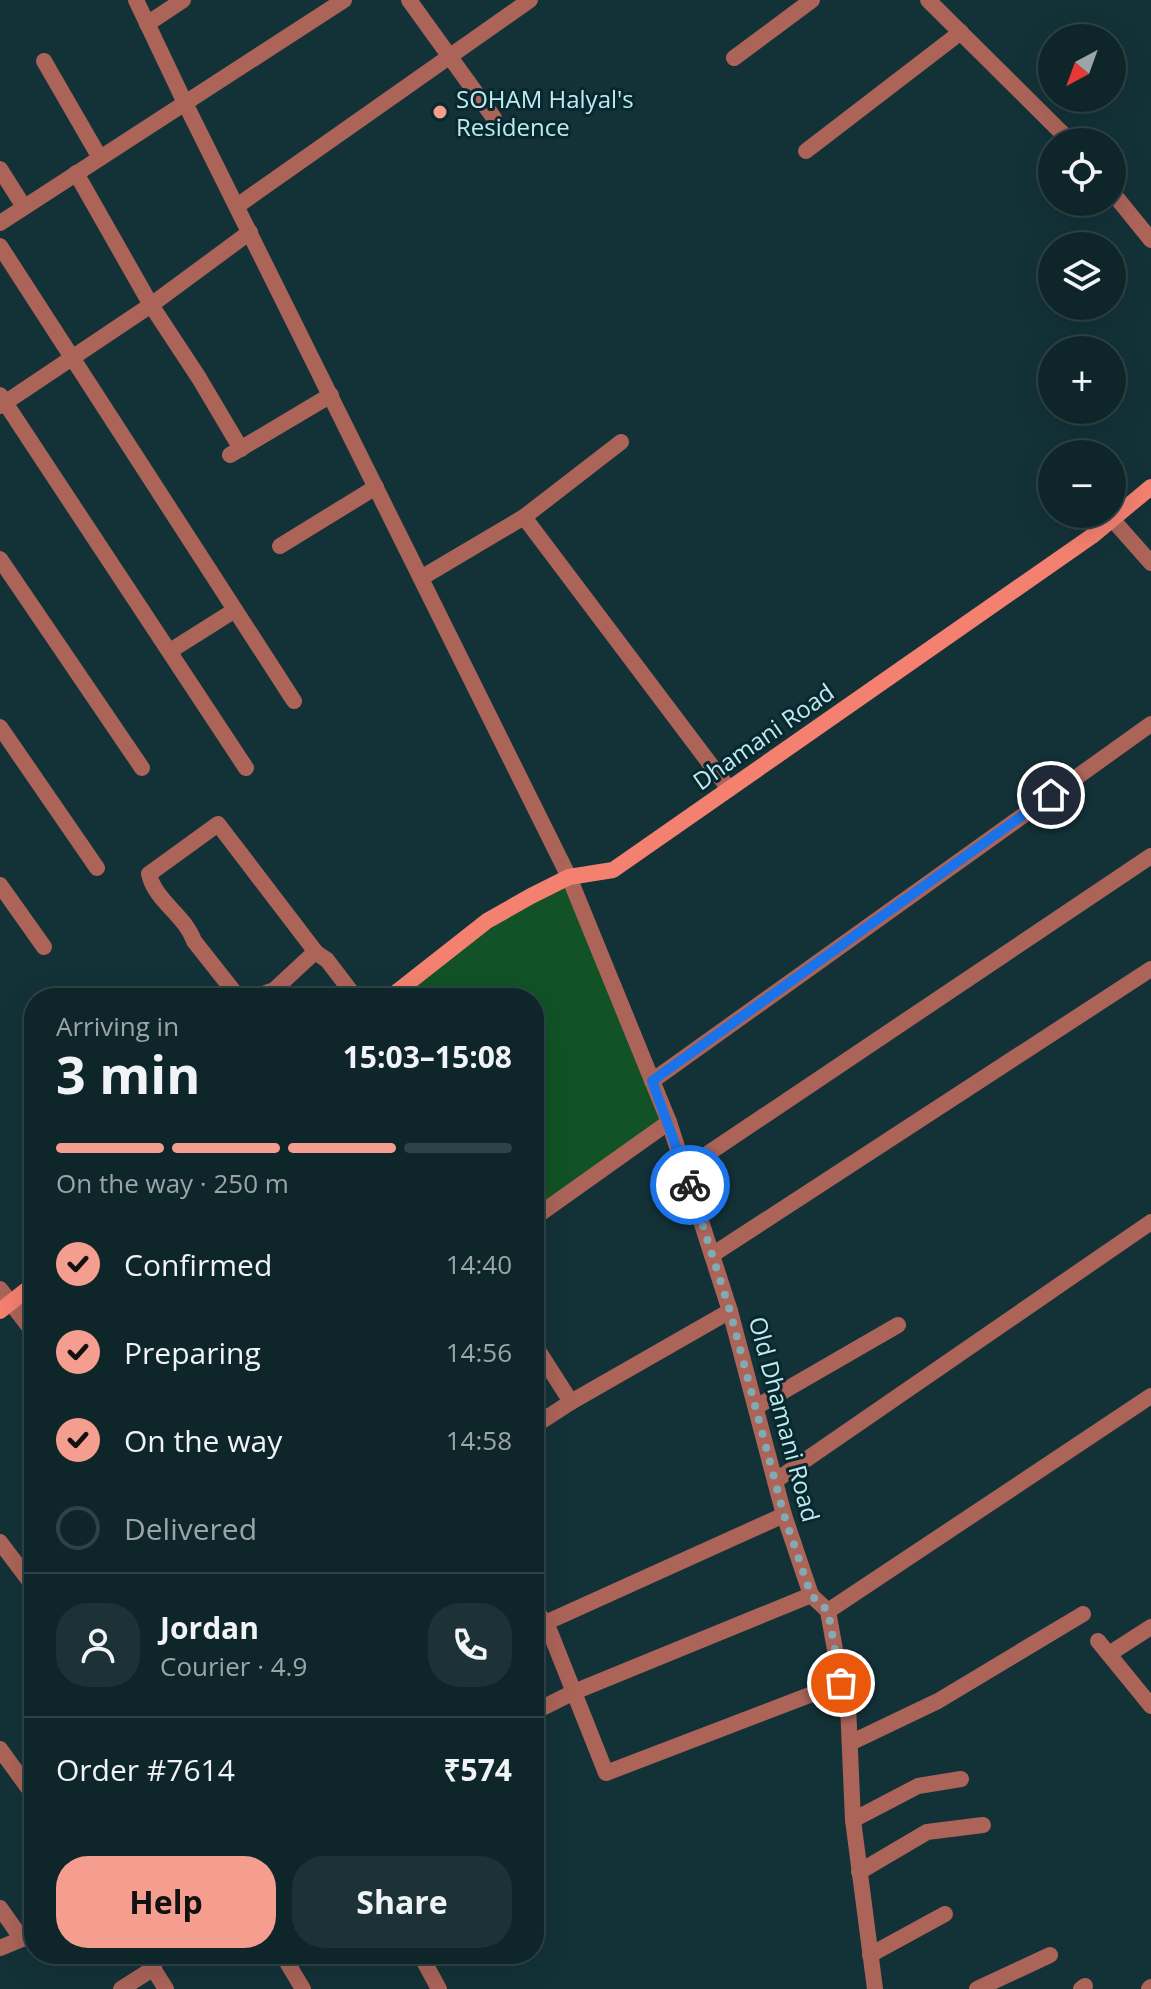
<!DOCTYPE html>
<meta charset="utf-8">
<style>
body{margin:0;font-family:"Open Sans",sans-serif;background:#1c3236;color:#f1f3f6;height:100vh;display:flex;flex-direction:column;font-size:30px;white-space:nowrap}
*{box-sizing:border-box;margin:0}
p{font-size:26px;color:#9ba5a8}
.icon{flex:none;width:44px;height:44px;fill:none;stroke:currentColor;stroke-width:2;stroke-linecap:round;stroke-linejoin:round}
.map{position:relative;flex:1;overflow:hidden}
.sheet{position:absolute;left:24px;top:988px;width:520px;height:976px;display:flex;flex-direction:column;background:#0e262a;border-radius:32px;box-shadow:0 8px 32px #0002,0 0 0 2px #2e4347}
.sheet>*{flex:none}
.needle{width:52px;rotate:221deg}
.buttons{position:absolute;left:1038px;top:24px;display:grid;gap:16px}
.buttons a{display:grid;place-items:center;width:88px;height:88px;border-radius:50%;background:#0e262a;box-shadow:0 8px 32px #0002,0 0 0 2px #2e4347;font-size:40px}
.pin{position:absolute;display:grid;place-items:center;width:68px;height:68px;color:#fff;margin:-34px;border:4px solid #fff;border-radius:50%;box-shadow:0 2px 8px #0007}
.courier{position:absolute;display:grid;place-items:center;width:80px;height:80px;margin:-40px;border:6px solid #1a73e8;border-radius:50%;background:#fff;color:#222;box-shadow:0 2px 10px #0007}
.summary em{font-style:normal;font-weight:700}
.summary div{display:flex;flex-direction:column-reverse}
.summary{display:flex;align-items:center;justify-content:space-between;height:136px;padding:0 32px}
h1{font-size:52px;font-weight:700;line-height:60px}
.bar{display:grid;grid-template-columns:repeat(4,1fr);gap:12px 8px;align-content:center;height:96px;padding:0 32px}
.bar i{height:10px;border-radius:6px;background:#2e4347}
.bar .on{background:#f59d8e}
.bar p{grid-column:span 4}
.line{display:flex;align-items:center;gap:20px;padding:0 32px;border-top:2px solid #2e4347}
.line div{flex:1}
.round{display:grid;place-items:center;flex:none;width:84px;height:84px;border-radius:32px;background:#1c3236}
ol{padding:0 32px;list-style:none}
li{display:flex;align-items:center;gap:24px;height:88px}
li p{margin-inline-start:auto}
li .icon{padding:8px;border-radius:50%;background:#f59d8e;color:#111;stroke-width:4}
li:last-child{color:#9ba5a8}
li i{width:44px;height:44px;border:4px solid #2e4347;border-radius:50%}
.cta{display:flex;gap:16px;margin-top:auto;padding:16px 32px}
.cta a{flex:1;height:92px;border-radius:32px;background:#f59d8e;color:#111;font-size:32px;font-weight:700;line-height:92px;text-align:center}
.cta a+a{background:#1c3236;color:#f1f3f6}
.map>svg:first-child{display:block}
.park{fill:#115226}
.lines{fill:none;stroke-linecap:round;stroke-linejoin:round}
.minor{stroke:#ac6459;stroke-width:16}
.secondary{stroke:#f48170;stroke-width:16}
.done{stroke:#82aab2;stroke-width:8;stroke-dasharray:0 14.4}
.route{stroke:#1a73e8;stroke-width:10}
.poi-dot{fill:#f59d8e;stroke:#08282e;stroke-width:3}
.labels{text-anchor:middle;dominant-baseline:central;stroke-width:6;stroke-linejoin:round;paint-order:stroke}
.poi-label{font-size:24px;fill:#beebf3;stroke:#08282e;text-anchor:start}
.street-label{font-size:24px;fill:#beebf3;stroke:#08282e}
</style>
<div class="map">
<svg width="1151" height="1989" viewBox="0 0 1151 1989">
<rect width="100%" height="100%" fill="#133238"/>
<polygon class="park" points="569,877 669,1122 542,1212 534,1200 534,998 404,998 399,990"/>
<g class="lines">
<g class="minor">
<polyline points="136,0 185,103 569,877 669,1122 730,1311 784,1515 811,1595 828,1611 841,1683 848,1705 853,1820 875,1989"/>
<polyline points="409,0 494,118"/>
<polyline points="928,0 1071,142"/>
<polyline points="147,24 183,0"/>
<polyline points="734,58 812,0"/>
<polyline points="44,61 100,158"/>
<polyline points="806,151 961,32"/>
<polyline points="0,169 24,207"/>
<polyline points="76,173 151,305 199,378 241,449"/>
<polyline points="1112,192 1151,240"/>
<polyline points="237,206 530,0"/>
<polyline points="0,223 344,0"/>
<polyline points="0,246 294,701"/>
<polyline points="0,395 246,768"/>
<polyline points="0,406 151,305 250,232"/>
<polyline points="230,455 331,395"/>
<polyline points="524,517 621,442"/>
<polyline points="1112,519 1151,563"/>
<polyline points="280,546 376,487"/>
<polyline points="0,559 142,768"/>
<polyline points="421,578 524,517 729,789"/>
<polyline points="170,651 235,610"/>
<polyline points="0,727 97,868"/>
<polyline points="0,885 44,947"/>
<path d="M239,998L194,941C185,915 155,901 149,874L218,824L315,951"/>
<polyline points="252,998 274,990 315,952 327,960 356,998"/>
<polyline points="652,1081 1151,724"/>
<polyline points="685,1169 1151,856"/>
<polyline points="534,1218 669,1122"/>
<polyline points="712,1255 1151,969"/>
<polyline points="0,1289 34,1333"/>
<polyline points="534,1344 571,1402 534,1426"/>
<polyline points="571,1402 730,1311"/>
<polyline points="756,1407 898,1325"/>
<polyline points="775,1481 1151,1222"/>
<polyline points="0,1542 34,1587"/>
<polyline points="534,1606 550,1632 606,1773 841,1683"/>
<polyline points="828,1611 1151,1396"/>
<polyline points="534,1628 784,1515"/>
<polyline points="1098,1641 1151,1706"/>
<polyline points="1109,1654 1151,1627"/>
<polyline points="534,1712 574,1692 811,1595"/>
<polyline points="850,1743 938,1701 1083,1614"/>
<polyline points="0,1749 34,1796"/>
<polyline points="853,1820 918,1786 961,1779"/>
<polyline points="859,1872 927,1832 983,1825"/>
<polyline points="0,1908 22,1939"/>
<polyline points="0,1948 34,1934"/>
<polyline points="144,1954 166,1989"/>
<polyline points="282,1954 303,1989"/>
<polyline points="420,1954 439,1989"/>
<polyline points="870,1955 945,1914"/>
<polyline points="121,1989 154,1968"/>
<polyline points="977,1989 1050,1955"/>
<polyline points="1081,1989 1085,1986"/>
<polyline points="1149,1989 1151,1987"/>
</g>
<g class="secondary">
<polyline points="389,998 487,921 531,896 569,877 613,870 1092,536 1151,487"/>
<polyline points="0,1311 34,1284"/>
</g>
</g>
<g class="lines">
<polyline class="done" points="690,1185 730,1311 784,1515 811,1595 828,1611 841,1683"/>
<polyline class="route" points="690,1185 652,1081 1051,795"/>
</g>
<circle class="poi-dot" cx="440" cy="112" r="8"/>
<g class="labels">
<g class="poi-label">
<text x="456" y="98">SOHAM Halyal's<tspan x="456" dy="28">Residence</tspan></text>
</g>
<g class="street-label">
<text transform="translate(763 736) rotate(-35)">Dhamani Road</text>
<text transform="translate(785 1419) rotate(75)">Old Dhamani Road</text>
</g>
</g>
</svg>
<div class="buttons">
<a><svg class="needle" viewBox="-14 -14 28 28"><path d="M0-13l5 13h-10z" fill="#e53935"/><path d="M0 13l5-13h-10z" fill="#9ba5a8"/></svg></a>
<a><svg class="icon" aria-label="locate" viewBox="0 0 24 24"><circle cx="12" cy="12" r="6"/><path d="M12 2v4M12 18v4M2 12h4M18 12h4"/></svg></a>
<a><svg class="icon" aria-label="layers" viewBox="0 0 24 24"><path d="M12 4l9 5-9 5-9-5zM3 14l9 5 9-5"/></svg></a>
<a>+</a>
<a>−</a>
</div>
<div class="pin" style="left:841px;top:1683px;background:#ea580c"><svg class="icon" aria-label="bag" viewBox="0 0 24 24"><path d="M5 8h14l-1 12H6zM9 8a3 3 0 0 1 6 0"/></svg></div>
<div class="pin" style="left:1051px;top:795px;background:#1f2937"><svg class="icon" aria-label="home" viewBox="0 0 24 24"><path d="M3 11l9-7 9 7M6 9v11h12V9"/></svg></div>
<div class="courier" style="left:690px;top:1185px"><svg class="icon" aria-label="bike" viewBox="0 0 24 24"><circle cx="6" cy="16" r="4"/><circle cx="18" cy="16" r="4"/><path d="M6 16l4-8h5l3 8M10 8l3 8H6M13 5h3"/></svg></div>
<section class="sheet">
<div class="summary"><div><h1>3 min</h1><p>Arriving in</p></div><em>15:03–15:08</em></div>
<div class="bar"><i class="on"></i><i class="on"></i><i class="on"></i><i></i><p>On the way · 250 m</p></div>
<ol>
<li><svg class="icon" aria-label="check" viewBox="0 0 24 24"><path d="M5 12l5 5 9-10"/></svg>Confirmed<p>14:40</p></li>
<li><svg class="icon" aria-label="check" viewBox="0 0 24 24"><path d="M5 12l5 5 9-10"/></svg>Preparing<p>14:56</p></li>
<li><svg class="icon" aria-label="check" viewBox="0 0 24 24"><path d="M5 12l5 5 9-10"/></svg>On the way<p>14:58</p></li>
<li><i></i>Delivered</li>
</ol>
<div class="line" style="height:144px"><a class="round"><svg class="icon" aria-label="person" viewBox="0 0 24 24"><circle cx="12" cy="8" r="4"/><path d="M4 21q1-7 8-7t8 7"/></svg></a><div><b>Jordan</b><p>Courier · 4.9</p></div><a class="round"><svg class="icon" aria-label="phone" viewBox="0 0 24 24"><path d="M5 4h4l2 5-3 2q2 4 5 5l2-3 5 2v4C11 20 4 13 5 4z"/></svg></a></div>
<div class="line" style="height:104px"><div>Order #7614</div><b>₹574</b></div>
<div class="cta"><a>Help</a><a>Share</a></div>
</section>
</div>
